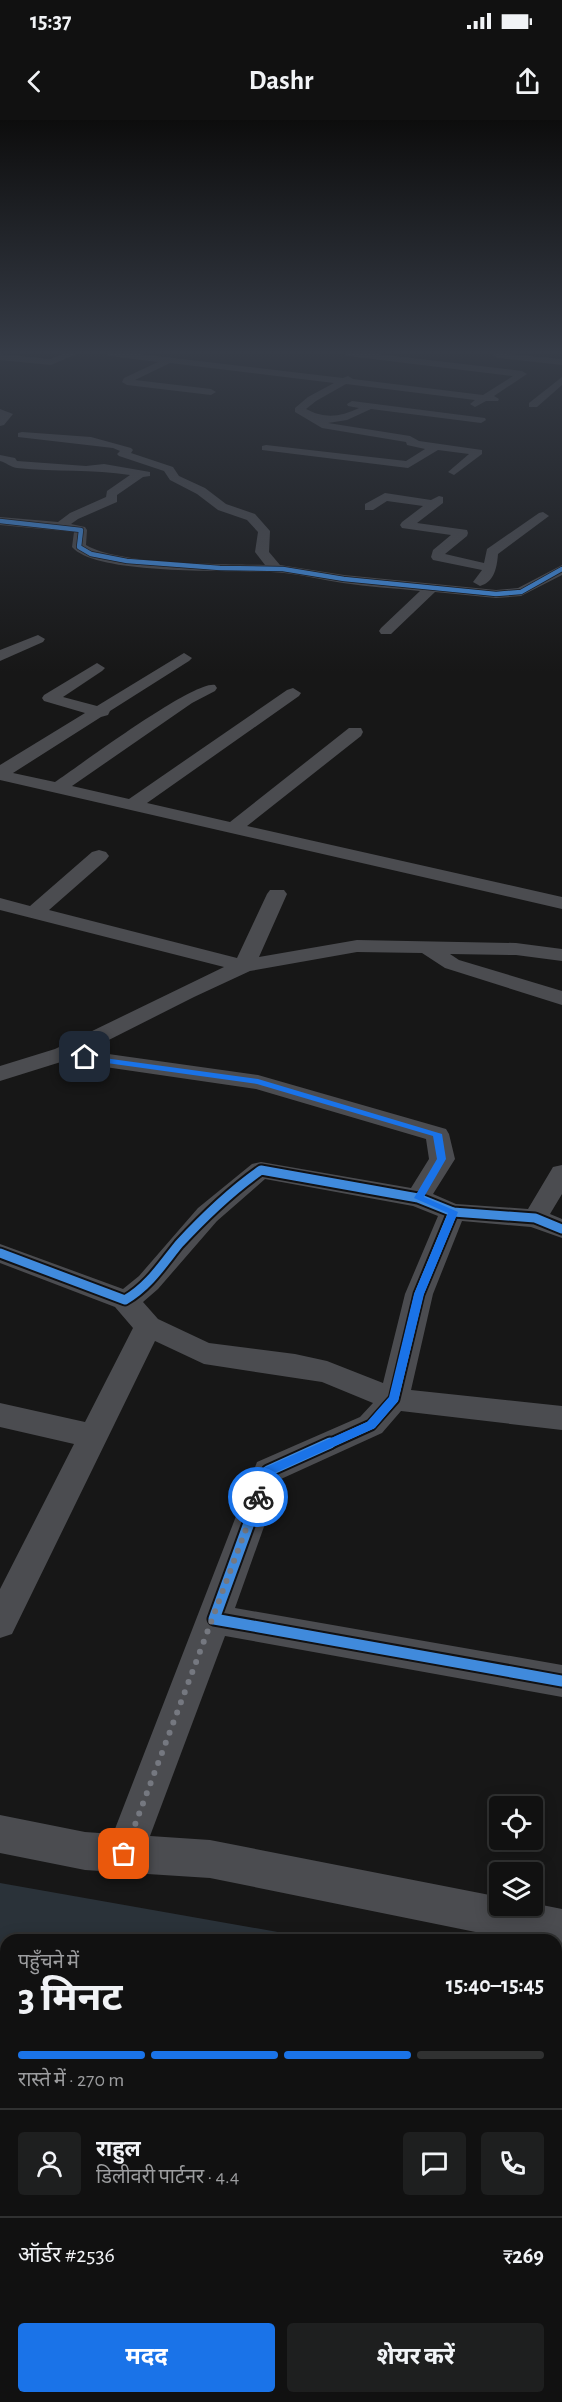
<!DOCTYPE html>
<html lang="hi">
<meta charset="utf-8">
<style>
body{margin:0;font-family:"Alegreya Sans","Noto Sans Devanagari",sans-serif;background:#1e1f1f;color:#f1f3f6;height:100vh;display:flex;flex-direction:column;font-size:22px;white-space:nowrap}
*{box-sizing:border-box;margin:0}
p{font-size:20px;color:#9c9d9f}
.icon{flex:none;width:33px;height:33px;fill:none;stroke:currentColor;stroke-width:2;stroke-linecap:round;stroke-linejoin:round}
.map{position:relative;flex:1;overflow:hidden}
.sheet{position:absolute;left:0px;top:1814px;width:562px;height:470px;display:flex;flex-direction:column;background:#111;border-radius:18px 18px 0 0;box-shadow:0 3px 15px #0003,0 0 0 2px #303131}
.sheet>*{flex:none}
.tools{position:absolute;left:489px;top:1676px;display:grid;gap:12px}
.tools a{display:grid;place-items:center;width:54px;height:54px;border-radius:6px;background:#111;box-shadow:0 3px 15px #0003,0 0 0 2px #303131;font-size:30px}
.pin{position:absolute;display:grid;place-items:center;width:51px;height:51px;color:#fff;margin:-26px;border-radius:12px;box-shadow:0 3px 9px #0006}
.courier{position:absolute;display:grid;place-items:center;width:60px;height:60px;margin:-30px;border:4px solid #1a73e8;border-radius:50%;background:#fff;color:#222;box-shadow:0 2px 8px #0007}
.summary em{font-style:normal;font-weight:700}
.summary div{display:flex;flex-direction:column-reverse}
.summary{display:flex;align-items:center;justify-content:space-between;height:102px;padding:0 18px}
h1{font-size:39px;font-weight:700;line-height:45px}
.bar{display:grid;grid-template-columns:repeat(4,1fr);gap:9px 6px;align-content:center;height:72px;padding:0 18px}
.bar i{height:8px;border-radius:4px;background:#303131}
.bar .current{background:#1a73e8}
.bar p{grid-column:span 4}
.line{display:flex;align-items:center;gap:15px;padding:0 18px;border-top:2px solid #303131}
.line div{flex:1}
.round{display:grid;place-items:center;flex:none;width:63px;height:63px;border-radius:6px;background:#1e1f1f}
.primary-button{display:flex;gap:12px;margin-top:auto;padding:12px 18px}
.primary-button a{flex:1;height:69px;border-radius:6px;background:#1a73e8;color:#fff;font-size:24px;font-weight:700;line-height:69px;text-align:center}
.primary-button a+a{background:#1e1f1f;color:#f1f3f6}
.status{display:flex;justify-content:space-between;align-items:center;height:42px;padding:0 30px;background:#111;direction:ltr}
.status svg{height:16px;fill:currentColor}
header{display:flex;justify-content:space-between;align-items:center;height:78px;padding:0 18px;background:#111;font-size:27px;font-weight:700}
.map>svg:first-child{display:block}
.water{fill:#2a3239}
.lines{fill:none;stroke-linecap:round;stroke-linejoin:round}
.street{fill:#4b4c50;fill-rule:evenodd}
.cycleway-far2-casing{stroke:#111113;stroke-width:6}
.cycleway-far1-casing{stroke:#111113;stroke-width:13}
.cycleway-casing{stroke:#111113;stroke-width:15}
.cycleway-far2{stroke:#408adc;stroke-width:4.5}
.cycleway-far1{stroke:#408adc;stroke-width:9}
.cycleway{stroke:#408adc;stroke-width:11}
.route{fill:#1a73e8}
.done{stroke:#757880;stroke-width:6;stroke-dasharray:0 10.8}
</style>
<div class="status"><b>15:37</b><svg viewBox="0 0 49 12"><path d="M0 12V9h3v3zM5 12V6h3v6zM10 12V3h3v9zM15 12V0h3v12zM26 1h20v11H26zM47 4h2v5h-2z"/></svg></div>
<header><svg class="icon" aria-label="back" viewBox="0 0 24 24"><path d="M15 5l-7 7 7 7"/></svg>Dashr<svg class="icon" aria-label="share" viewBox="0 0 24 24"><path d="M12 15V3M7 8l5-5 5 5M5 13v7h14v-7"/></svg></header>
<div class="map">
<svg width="562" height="2282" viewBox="0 0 562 2282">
<rect width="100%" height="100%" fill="#171717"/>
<polygon class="water" points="0,1763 317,1819 6,1820 6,2277 556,2277 557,1862 562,1863 562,2282 0,2282"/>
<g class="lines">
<g class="street">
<polygon points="66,233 79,233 51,245 0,240 0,234 50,239"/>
<path d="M105,233H131L343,258L348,256L353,259L483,275L513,256L348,236L343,233H369L522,251L527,254L494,276L499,279L498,281H486L475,287L470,284L475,280L346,264L316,281L306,289C325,299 340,297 359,288L348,286L347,284L352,281L485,298L486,300L481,303L371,289L347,300L328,303L410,316L419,321L482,330V334L454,355L448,352L469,334L438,330L408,348L262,330V326L266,325L406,341L425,329L407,325L406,322L322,308L295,292V288L308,277L334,263L170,243L135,260L211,269L216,272L211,275L127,265L122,262L124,258L158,242L110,236Z"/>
<polygon points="496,233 562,239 562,245 498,238 493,235"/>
<polygon points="562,257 562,265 537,287 529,287 529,283"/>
<polygon points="0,289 13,294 4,305 0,306"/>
<path d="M22,312L91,317L131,328L133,330L131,333L173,347L179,356L205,368L226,384L255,394L270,411L269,432L280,445L344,455L496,470L518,468L562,445V455L521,476L496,478L435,472L391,514H381L379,511L381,508L420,471C394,468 368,467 343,463C323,460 303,455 284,453C242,449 98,457 72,427L74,412L0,405V397L58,402L70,393L106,377L107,371L130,355C93,349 55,352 17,348C10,347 7,343 0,341V335L15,338L17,341L86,346L104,344L150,352V356L143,357L117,375V382L78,399L71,404L85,407L87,410L86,425C119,445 224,444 265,445L255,432L258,412L247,400L218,390L197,374L170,360L164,351L119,336L117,334L120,331L113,328L18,317V313Z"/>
<path d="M385,373L431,380L439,376L443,377V383L417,403L467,410L468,413L467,416L445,434L484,443L487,429L539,393L543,392L549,396L498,434C497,446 495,462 480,466L473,462L482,450L433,440L431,437L433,430L451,415L402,408L400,405L402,402L423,386L387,381L373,390H365V384Z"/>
<polygon points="38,515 45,519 43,522 0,541 0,530"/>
<path d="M184,533L192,538L189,541L110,591L108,595L101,597L13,653L55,662C79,646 194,560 215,565L217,568L215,571L192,583L72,666L129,679L287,570L293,568L301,573L299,576L147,683L230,702L349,608H361L363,612L361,616L247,706L562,777V789L0,660V645L85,593L44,581L42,578L44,575L97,543L105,548L102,551L63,577L97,586Z"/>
<path d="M99,730L106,732L109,736L106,740L49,790L237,838L267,774L270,770H284L287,774L259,837L357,820L516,823L562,829V841L516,835L450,834L459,840L562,871V885L445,848L422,833L357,832L250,851L194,877L87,931L258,955L446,1009L449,1014L455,1039L433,1074L456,1084L528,1089L553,1047L562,1045V1074L550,1094L562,1099V1118L531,1107L462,1101L433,1174L411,1270L562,1286V1310L401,1291L382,1313L281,1359L235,1488L562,1545V1577L225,1516L150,1716L210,1720L500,1777V1785H532V1783L562,1789V1829L556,1828V1820H515L210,1758L85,1750L0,1733V1695L85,1712L113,1714L257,1342L360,1297L373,1283L322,1262L204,1244L155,1221L12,1514L0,1518V1469L74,1324L0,1307V1283L85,1302L133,1208L115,1187L0,1143V1124L123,1169L139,1156L198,1088L252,1044L261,1042L411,1068L429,1039L426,1019L256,969L64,941L0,961V946L55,929L224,847L0,790V778L30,786L92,732ZM265,1059L413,1086L438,1096L405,1174L383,1263L327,1241L295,1234L209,1223L158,1199L143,1182L158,1169L217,1101Z"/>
</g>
<g class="cycleway-far2-casing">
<polyline id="cycleway-far2" points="0,401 81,410 79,427 91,434 127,441 220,448 283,449 344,459 496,474 521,472 562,449"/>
</g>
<g class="cycleway-far1-casing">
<g id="cycleway-far1">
<path d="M0,1133L125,1180C149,1166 162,1145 179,1124C204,1097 231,1071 261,1050L418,1078L453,1092L535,1098L562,1109"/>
<polyline points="327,1325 371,1305 394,1279 419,1174 453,1092"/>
</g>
</g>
<g class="cycleway-casing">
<polyline id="cycleway" points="330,1323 268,1351 214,1499 562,1561"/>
</g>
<use href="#cycleway-far2" class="cycleway-far2"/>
<use href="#cycleway-far1" class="cycleway-far1"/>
<use href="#cycleway" class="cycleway"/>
</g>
<linearGradient id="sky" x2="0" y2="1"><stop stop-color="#0d0d0d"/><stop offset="0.42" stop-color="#363c47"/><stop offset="1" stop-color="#363c47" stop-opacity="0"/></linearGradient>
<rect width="562" height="552" fill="url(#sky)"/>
<polygon class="route" points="82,935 258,959 442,1014 446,1039 424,1077 458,1092 424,1174 398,1281 375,1308 272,1354 262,1381 254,1381 253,1377 264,1348 367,1302 389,1277 414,1174 448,1093 414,1078 437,1039 433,1016 257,964 85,940 82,939"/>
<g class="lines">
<polyline class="done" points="124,1734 258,1377"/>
</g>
</svg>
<div class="tools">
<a><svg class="icon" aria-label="locate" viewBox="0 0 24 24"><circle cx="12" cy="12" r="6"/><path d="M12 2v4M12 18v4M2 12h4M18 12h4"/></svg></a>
<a><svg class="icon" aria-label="layers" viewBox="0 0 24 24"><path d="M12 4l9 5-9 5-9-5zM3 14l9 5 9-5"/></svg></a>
</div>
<div class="pin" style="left:124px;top:1734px;background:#ea580c"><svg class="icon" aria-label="bag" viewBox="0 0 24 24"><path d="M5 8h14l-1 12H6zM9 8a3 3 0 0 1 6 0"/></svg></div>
<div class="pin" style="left:85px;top:937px;background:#1f2937"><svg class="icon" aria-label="home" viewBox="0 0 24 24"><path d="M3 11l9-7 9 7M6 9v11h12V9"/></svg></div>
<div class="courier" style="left:258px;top:1377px"><svg class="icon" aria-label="bike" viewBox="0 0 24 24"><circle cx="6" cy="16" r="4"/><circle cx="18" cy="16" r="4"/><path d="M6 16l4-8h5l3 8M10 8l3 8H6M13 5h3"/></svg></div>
<section class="sheet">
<div class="summary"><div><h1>3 मिनट</h1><p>पहुँचने में</p></div><em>15:40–15:45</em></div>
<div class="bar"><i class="current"></i><i class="current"></i><i class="current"></i><i></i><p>रास्ते में · 270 m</p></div>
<div class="line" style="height:108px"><a class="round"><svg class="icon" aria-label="person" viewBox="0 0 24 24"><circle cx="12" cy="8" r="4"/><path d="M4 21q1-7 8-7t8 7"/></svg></a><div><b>राहुल</b><p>डिलीवरी पार्टनर · 4.4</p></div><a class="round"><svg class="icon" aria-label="chat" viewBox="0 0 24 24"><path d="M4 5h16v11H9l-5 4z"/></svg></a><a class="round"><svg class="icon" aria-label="phone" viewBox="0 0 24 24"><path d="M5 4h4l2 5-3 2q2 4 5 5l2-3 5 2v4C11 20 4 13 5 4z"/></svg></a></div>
<div class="line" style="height:78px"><div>ऑर्डर #2536</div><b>₹269</b></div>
<div class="primary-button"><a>मदद</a><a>शेयर करें</a></div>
</section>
</div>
